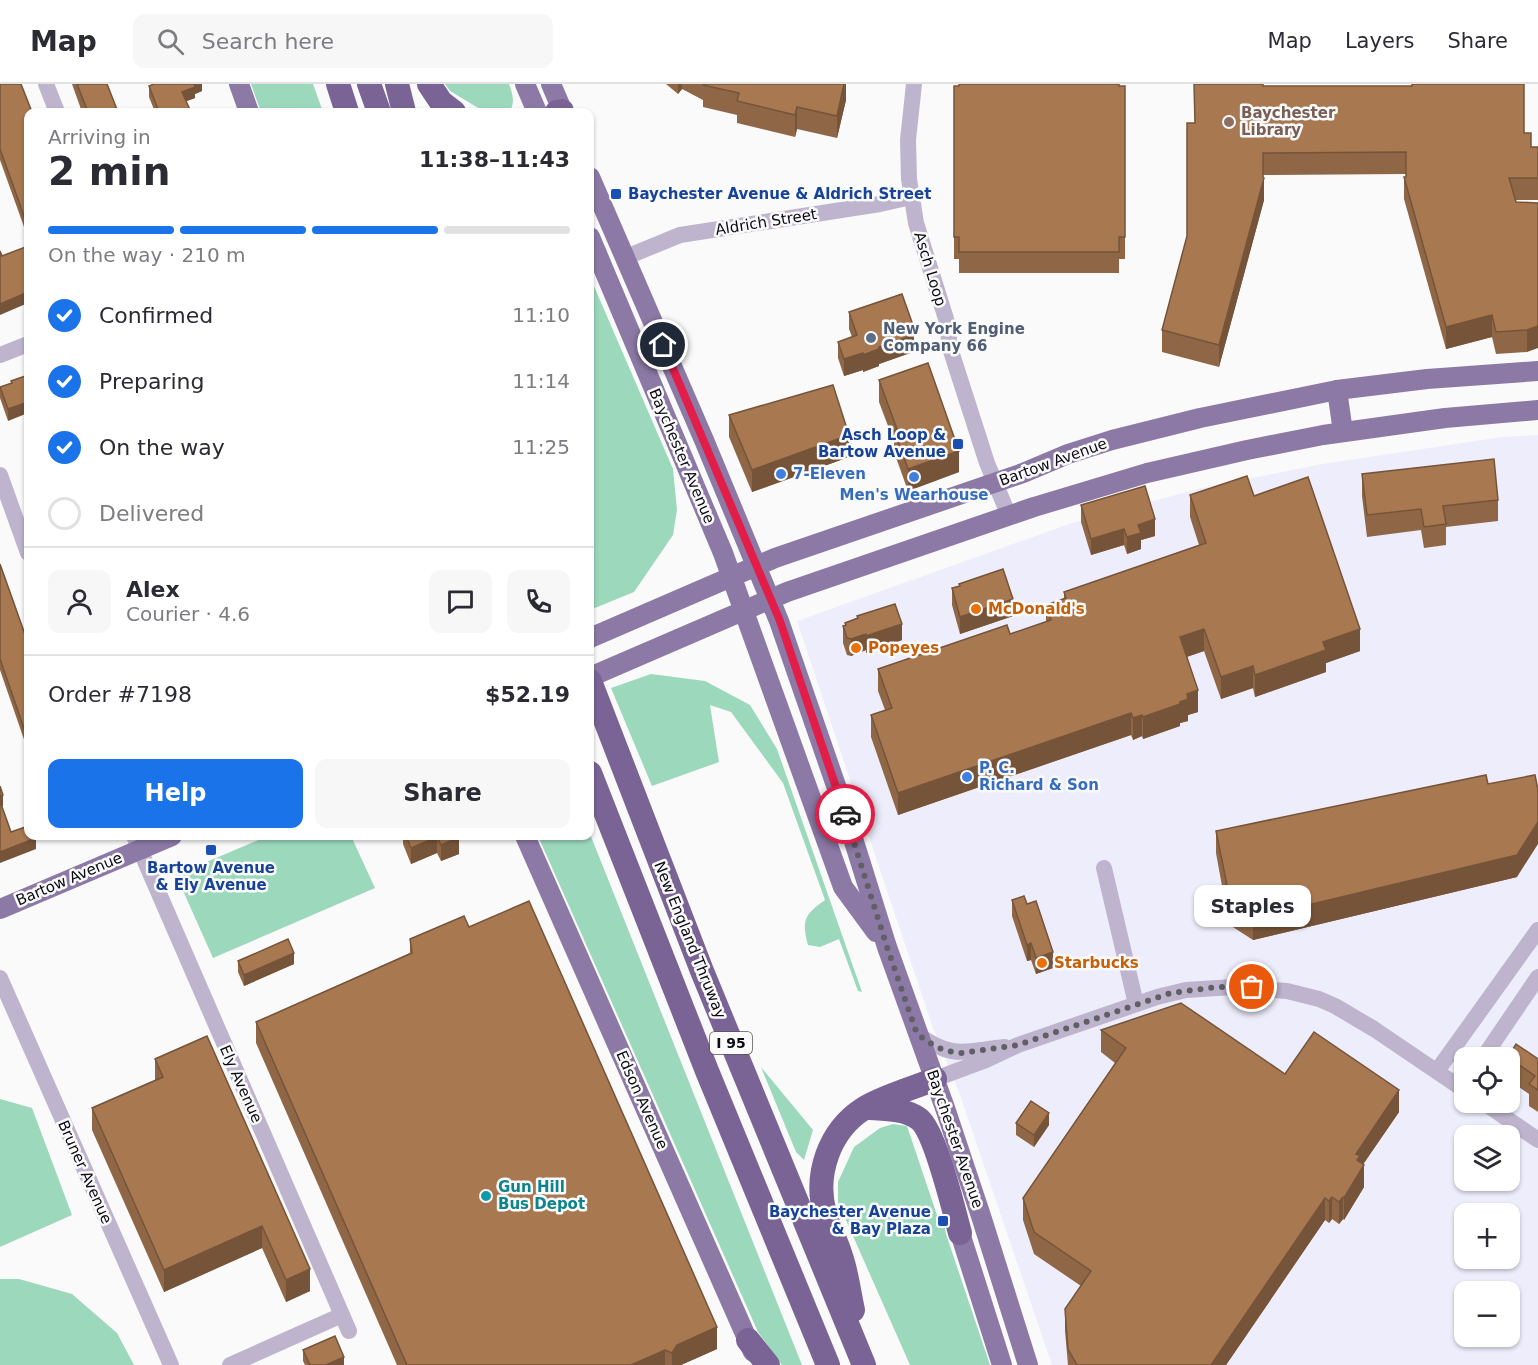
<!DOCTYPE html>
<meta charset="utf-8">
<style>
body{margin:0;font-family:"DejaVu Sans",sans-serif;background:#f7f7f7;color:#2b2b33;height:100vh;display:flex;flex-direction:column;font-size:22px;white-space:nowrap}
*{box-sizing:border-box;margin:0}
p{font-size:20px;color:#7c7c81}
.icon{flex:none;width:33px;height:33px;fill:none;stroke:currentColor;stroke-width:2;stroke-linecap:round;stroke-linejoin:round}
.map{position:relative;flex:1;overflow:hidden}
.drawer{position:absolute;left:24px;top:24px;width:570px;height:732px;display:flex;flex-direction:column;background:#fff;border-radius:12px;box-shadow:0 2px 4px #0004}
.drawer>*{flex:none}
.buttons{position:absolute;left:1454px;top:963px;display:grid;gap:12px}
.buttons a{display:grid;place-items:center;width:66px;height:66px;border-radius:12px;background:#fff;box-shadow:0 2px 4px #0004;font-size:30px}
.pin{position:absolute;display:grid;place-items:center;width:51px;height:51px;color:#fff;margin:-26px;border:3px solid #fff;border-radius:50%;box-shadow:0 2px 6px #0007}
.courier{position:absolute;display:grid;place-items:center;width:60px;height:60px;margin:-30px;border:4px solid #e11d48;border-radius:50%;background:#fff;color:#222;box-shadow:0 2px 8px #0007}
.bubble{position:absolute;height:42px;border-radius:12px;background:#fff;box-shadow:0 2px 4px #0004;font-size:20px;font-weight:600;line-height:42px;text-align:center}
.headline em{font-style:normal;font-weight:600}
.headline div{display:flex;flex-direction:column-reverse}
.headline{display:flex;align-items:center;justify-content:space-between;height:102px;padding:0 24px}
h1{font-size:39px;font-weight:600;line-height:45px}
.bar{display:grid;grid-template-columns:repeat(4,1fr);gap:9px 6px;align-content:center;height:72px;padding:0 24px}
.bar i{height:8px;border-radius:4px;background:#e1e1e2}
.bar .current{background:#1a73e8}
.bar p{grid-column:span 4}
.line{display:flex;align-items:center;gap:15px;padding:0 24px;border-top:2px solid #e1e1e2}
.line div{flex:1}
.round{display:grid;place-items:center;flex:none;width:63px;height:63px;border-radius:12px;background:#f7f7f7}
ol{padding:0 24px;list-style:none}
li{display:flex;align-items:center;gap:18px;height:66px}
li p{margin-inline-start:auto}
li .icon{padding:6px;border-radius:50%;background:#1a73e8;color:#fff;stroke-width:4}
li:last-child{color:#7c7c81}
li i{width:33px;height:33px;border:3px solid #e1e1e2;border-radius:50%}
.button{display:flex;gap:12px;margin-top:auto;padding:12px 24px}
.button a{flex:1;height:69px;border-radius:12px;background:#1a73e8;color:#fff;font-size:24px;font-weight:600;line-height:69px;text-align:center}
.button a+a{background:#f7f7f7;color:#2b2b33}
header{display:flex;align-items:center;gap:36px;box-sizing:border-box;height:84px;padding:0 30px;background:#fff;border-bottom:2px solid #e1e1e2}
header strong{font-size:28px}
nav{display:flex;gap:33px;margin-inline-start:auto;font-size:21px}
.search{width:420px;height:54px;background:#f7f7f7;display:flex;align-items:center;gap:15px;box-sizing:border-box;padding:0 21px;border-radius:12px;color:#7c7c81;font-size:22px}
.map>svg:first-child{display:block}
.built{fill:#eeedfc;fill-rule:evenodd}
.green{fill:#9cd8bc}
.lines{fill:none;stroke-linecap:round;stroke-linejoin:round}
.minor{stroke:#beb4cd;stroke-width:16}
.major{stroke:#8c79a5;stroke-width:20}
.highway{stroke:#7a6496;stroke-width:24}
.wall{fill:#906746}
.shaded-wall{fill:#765439}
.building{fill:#a87851;stroke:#765439;stroke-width:1.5}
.done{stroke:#5f5f65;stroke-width:6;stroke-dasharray:0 10.8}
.route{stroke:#e11d48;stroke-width:8}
.education-dot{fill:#8d6e63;stroke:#fafafa;stroke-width:2}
.transit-dot{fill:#1a4fb4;stroke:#fafafa;stroke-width:2}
.service-dot{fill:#5c6f8a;stroke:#fafafa;stroke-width:2}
.shop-dot{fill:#3f7fe0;stroke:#fafafa;stroke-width:2}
.food-dot{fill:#e8710a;stroke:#fafafa;stroke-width:2}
.culture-dot{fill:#0f9aa8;stroke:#fafafa;stroke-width:2}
.labels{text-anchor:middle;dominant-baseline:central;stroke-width:5;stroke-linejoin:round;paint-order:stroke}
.shield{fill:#fafafa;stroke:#53535a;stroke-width:1.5}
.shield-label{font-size:14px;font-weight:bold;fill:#0c0b15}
.education-label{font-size:15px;font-weight:bold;fill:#785e54;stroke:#fafafa;text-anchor:start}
.transit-label{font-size:15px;font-weight:bold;fill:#164399;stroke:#fafafa;text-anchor:end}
.street-label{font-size:15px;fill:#0c0b15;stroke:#fafafa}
.service-label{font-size:15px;font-weight:bold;fill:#4e5e75;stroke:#fafafa;text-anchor:start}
.shop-label{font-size:15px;font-weight:bold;fill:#366cbe;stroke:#fafafa;text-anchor:start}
.food-label{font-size:15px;font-weight:bold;fill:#c56008;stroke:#fafafa;text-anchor:start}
.culture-label{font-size:15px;font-weight:bold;fill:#0d838f;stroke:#fafafa;text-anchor:start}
</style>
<header>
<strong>Map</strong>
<div class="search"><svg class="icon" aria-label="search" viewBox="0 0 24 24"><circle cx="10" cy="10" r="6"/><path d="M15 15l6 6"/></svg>Search here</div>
<nav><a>Map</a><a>Layers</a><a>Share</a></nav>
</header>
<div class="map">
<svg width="1538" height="1281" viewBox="0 0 1538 1281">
<rect width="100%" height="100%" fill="#fafafa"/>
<path class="built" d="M1538,351V1281H1052L959,1008L933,944L797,537L1072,439L1202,404L1322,380L1502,353ZM1464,974H1509V1018H1464ZM1464,1052H1509V1096H1464ZM1464,1130H1509V1174H1464ZM1464,1208H1509V1252H1464Z"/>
<g class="green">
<polygon points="251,0 313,0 323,28 261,28"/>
<path d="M445,0H509C512,9 515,16 511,25H480L450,7Z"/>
<polygon points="590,193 673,385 677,426 673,451 634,508 590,526"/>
<path d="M651,590L705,597L750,621L777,665L862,908L858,907L839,855L820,863L808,861C801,836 805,830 825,816L783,699L731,628L710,621L719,678L652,702L611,604Z"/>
<polygon points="590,750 802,1281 782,1281 758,1248 538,752"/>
<polygon points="268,752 351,752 375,804 213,874 176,791"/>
<polygon points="761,983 813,1046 804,1076 796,1068"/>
<polygon points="0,1015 32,1024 72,1131 0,1163"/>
<polygon points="893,1040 907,1042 939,1137 944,1139 946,1150 990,1281 910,1281 838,1118 838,1098 854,1063 880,1044"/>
<polygon points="19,1195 72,1210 117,1249 134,1281 0,1281 0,1195"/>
</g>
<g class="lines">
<g class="minor">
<polyline points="46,0 57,28"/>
<polyline points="914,0 908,56 909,95 916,139 947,238 950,264 987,379 1009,432"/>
<polyline points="624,174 680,151 880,120 911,113"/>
<polyline points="0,271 28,260"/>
<polyline points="0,391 28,469"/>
<polyline points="134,752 349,1247"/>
<polyline points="1104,784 1136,920"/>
<polyline points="0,894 171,1281"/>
<path d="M917,950C953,976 964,967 1005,963"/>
<polyline points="1483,974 1538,893"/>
<polyline points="1437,987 1538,846"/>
<polyline points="935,995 986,976 1018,961 1157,913 1186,906 1233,903 1287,907 1319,915 1335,922 1374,945 1464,1006"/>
<polyline points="1483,1018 1538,1056"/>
<polyline points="230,1281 342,1231"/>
</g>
<g class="major">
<polyline points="239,0 249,28"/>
<polyline points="525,0 537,28"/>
<polyline points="551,0 563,28"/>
<polyline points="590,93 704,356 779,537 841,716 887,863 945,1024 981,1132 1028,1281"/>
<polyline points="590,153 723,469 843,803 876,848"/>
<polyline points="1337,306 1343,348"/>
<polyline points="590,554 775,474 1023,389 1068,370 1112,356 1200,334 1337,306 1427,295 1538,287"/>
<polyline points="590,593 787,508 1034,423 1147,389 1247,366 1323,351 1445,334 1538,326"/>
<polyline points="525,752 753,1268"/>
<polyline points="0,825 172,752"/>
<polyline points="960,1149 1002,1281"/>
</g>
<g class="highway">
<polyline points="338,0 347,28"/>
<polyline points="369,0 379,28"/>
<polyline points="397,0 404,28"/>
<polyline points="429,0 441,18 454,28"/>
<polyline points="557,28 562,27"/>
<polyline points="590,597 702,887 864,1281"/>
<polyline points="590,689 707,987 828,1281"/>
<path d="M870,1024C887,1025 905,1025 919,1035C935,1047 954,1127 960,1149"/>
<path d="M853,1226C849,1208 847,1189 841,1172C837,1158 829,1144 825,1130C814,1091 829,1047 863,1025C881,1013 914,1004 935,995"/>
<polyline points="748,1256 768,1281"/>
</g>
</g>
<g class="wall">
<polygon points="0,0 28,28 28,154 0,76"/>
<polygon points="72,0 107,0 118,28 82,28"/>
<polygon points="202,0 202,7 195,10 195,14 186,17 191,28 155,28 149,13 149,2"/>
<polygon points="666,0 846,0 846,16 837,54 797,45 795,53 737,39 737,31 703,23 703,16 682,5 678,10"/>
<polygon points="954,2 1125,2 1125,175 1119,175 1119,189 959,189 959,175 954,175"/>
<polygon points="1263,2 1524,49 1531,63 1538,63 1538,116 1515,116 1516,118 1538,119 1527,268 1496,270 1492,253 1446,265 1404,115 1404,93 1406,93 1406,90 1263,91 1264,116 1219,283 1162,268 1162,246 1187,153 1195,39"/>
<polygon points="849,228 914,260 913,261 913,268 879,280 879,282 863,288 863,286 844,292 838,274 838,258 852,253 849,245"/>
<polygon points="28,291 8,337 0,314 0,303 11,299 11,297"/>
<polygon points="879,296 959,388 908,407 894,368 894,358 879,318"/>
<polygon points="729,331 849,373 752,408 729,353"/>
<polygon points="1362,390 1498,416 1498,437 1446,443 1446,461 1424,464 1421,446 1367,453 1362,412"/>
<polygon points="1190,411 1254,412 1360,567 1326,579 1326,588 1255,613 1253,604 1221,615 1204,567 1187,573 1198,628 1188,631 1188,637 1180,639 1180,642 1143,655 1142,652 1133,656 1131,651 898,731 871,653 871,631 885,626 878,607 878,585 1010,550 1046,538 1046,521 1064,515 1064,508 1199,461 1190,433"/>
<polygon points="1081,421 1155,452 1141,456 1141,465 1127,470 1124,461 1091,471 1081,438"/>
<polygon points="0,480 28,559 28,667 0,586"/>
<polygon points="959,500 1013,532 960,550 952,521 952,504 959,502"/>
<polygon points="857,532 902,556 866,569 866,566 851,572 847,571 843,559 843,542 845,542 845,539 857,535"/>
<polygon points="1488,700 1517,793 1253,856 1222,836 1220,824 1220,802 1222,802 1216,769 1216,747"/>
<polygon points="403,752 458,752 459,770 441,777 437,769 411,780 403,760"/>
<polygon points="1012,816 1053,884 1036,890 1031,876 1027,877 1012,832"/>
<polygon points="469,843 717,1265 681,1281 397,1281 256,959 256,938 410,869 410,855"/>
<polygon points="238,877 294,880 244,902 238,888"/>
<polygon points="1101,946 1285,990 1399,1028 1363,1080 1364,1103 1344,1136 1343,1135 1339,1140 1332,1135 1329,1139 1325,1136 1226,1281 1068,1281 1065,1247 1065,1225 1081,1202 1034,1170 1023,1136 1023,1114 1115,979 1101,968"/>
<polygon points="1509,974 1538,975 1538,1028 1529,1022 1529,1010 1509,996"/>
<polygon points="155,975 310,1207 286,1218 262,1164 164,1208 92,1046 92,1024 155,996"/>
<polygon points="1016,1039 1049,1041 1034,1063 1016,1051"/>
<polygon points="303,1266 344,1281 305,1281 303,1277"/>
</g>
<g class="shaded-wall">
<polygon points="194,0 202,0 202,7 195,10 195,14 182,19 182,8"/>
<polygon points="678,0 682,0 682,5 678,10"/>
<polygon points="844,0 846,0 846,16 837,54 837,32"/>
<polygon points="797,23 797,45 795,53 795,31"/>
<polygon points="1264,94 1264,116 1219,283 1219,261"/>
<polygon points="28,208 28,219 0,231 0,220"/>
<polygon points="1492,231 1492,253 1446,265 1446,243"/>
<polygon points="1538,242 1538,264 1527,268 1527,246"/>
<polygon points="914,244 914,260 913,261 913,268 879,280 879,282 863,288 863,271"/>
<polygon points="863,269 863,286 844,292 844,275"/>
<polygon points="28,318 28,329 8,337 8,325"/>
<polygon points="849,351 849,373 752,408 752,386"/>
<polygon points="959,367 959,388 908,407 908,385"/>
<polygon points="1155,435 1155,452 1141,456 1141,465 1127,470 1127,453 1138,441"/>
<polygon points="1124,445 1124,461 1091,471 1091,455"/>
<polygon points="1013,515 1013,532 960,550 960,533"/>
<polygon points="902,540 902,556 866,569 866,552"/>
<polygon points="1204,545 1204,567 1180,575 1180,553"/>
<polygon points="1360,545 1360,567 1326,579 1326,588 1255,613 1255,591 1323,558"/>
<polygon points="866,550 866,566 851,572 851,555"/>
<polygon points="1253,582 1253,604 1221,615 1221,593"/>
<polygon points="1198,606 1198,628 1188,631 1188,637 1180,639 1180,642 1143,655 1143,633 1187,610"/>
<polygon points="1131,629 1131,651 898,731 898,709"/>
<polygon points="1142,631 1142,652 1133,656 1133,634"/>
<polygon points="3,711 3,722 0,723 0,712"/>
<polygon points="1538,738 1538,760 1517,793 1253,856 1253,834"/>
<polygon points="437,753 437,769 411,780 411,764"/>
<polygon points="459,753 459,770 441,777 441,761"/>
<polygon points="36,754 36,765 0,779 0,768"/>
<polygon points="1031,859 1031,876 1027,877 1027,861"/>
<polygon points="1053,868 1053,884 1036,890 1036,874"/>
<polygon points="294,869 294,880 244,902 244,891"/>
<polygon points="1399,1006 1399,1028 1360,1085 1364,1081 1364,1103 1344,1136 1344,1114 1356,1070"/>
<polygon points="1049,1029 1049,1041 1034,1063 1034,1051"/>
<polygon points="1332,1113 1332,1135 1329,1139 1329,1117"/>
<polygon points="1343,1113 1343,1135 1339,1140 1339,1118"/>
<polygon points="1325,1114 1325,1136 1226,1281 1211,1281"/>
<polygon points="262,1142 262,1164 164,1208 164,1186"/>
<polygon points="310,1185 310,1207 286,1218 286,1196"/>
<polygon points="717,1243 717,1265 681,1281 672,1281 672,1269 677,1261"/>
<polygon points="665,1266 665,1281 631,1281"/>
<polygon points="344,1273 344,1281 326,1281"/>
</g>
<g class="building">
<polygon points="0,0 21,0 32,28 28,28 28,143 0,65"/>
<polygon points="77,0 107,0 118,28 88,28"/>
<polygon points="154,0 194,0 195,3 182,8 191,28 159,28 149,2"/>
<polygon points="704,0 844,0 837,32 797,23 795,31 737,17 739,9 703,1"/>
<polygon points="959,0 1119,0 1119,2 1125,2 1125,153 1119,153 1119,168 959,168 959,153 954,153 954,2 959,2"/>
<polygon points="1194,0 1263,0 1263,2 1412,2 1412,0 1524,0 1524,49 1531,49 1531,63 1538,63 1538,94 1509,94 1516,118 1538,119 1538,242 1527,246 1496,248 1492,231 1446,243 1404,93 1406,93 1406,68 1263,69 1263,93 1264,94 1219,261 1162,246 1187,152 1187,39 1195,39"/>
<polygon points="28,162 28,208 0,220 0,167 2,172"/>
<polygon points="902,210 914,244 910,245 913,251 879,263 879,265 863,271 863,269 844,275 838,258 857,251 849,228"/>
<polygon points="928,279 959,367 908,385 894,346 897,345 879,296"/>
<polygon points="28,291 28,318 8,325 0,303 12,299 11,297"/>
<polygon points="833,301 849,351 752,386 729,331"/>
<polygon points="1494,375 1498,416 1443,422 1446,440 1424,443 1421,425 1367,431 1362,390"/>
<polygon points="1247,392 1254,412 1308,393 1360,545 1323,558 1326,566 1255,591 1253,582 1221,593 1204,545 1180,553 1198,606 1187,610 1188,615 1180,618 1180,620 1143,633 1142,631 1133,634 1131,629 898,709 871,631 892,624 878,585 1007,541 1010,550 1051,536 1046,521 1066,514 1064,508 1206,459 1190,411"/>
<polygon points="1145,402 1155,435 1138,441 1141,449 1127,453 1124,445 1091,455 1081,421"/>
<polygon points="0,480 28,559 28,656 0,575"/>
<polygon points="1003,485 1013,515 960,533 952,504 960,502 959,500"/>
<polygon points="895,520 902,540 866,552 866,550 851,555 847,554 843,542 846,541 845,539 858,534 857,532"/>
<polygon points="1486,691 1488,700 1535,691 1538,706 1538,738 1517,771 1253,834 1222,814 1220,802 1227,801 1216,747"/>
<polygon points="0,702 3,711 0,712"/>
<polygon points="0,717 11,748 28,742 28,752 35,752 36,754 0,768"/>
<polygon points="406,752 458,752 459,753 441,761 437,753 411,764"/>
<polygon points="1024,812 1027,820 1036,817 1053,868 1036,874 1031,859 1027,861 1012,816"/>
<polygon points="529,817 717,1243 677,1261 672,1269 665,1266 631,1281 407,1281 256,938 412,869 410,855 464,832 469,843"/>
<polygon points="288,855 294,869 244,891 238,877"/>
<polygon points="1181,919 1285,990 1314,948 1399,1006 1356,1070 1360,1072 1357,1076 1364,1081 1344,1114 1343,1113 1339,1118 1332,1113 1329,1117 1325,1114 1211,1281 1077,1281 1068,1265 1065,1225 1091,1187 1034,1148 1023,1114 1126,964 1101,946"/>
<polygon points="207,952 310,1185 286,1196 262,1142 164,1186 92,1024 163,993 155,975"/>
<polygon points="1516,960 1538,975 1538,1006 1529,1000 1535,992 1508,973"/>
<polygon points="1031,1017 1049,1029 1034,1051 1016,1039"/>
<polygon points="335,1252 344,1273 326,1281 310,1281 303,1266"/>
</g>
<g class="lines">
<polyline class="done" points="845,730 887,863 917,950 936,963 952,968 961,969 1018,961 1171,909 1218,903 1252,903"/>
<polyline class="route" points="663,261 780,537 845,730"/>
</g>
<circle class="education-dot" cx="1229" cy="38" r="6"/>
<g class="transit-dot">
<rect x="610" y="104" width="12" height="12" rx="3"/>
<rect x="952" y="354" width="12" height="12" rx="3"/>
<rect x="205" y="760" width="12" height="12" rx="3"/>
<rect x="937" y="1131" width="12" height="12" rx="3"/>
</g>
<circle class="service-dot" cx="871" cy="254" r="6"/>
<g class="shop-dot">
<circle cx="781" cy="390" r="6"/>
<circle cx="914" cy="393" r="6"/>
<circle cx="967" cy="693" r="6"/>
</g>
<g class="food-dot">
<circle cx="976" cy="525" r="6"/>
<circle cx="856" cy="564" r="6"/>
<circle cx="1042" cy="879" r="6"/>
</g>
<circle class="culture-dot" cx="486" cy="1112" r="6"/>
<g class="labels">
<rect class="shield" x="710" y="948" width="42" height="22" rx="4.5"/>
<g class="shield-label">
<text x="731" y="959">I 95</text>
</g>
<g class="education-label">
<text x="1241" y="29">Baychester<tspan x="1241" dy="17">Library</tspan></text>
</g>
<g class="transit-label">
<text x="628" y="110" text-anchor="start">Baychester Avenue &amp; Aldrich Street</text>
<text x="946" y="351">Asch Loop &amp;<tspan x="946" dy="17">Bartow Avenue</tspan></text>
<text x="211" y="784" text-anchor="middle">Bartow Avenue<tspan x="211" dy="17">&amp; Ely Avenue</tspan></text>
<text x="931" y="1128">Baychester Avenue<tspan x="931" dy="17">&amp; Bay Plaza</tspan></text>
</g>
<g class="street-label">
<text transform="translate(766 138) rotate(-9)">Aldrich Street</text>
<text transform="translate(930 185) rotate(73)">Asch Loop</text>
<text transform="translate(682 372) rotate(67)">Baychester Avenue</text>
<text transform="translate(1053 378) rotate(-20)">Bartow Avenue</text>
<text transform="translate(69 795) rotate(-23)">Bartow Avenue</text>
<text transform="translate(690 856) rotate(68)">New England Thruway</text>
<text transform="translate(241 1000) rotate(66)">Ely Avenue</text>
<text transform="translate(642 1016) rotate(66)">Edson Avenue</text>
<text transform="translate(955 1055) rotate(71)">Baychester Avenue</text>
<text transform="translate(85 1088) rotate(66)">Bruner Avenue</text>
</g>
<g class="service-label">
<text x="883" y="245">New York Engine<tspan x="883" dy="17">Company 66</tspan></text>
</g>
<g class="shop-label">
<text x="793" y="390">7-Eleven</text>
<text x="914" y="411" text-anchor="middle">Men's Wearhouse</text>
<text x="979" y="684">P. C.<tspan x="979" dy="17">Richard &amp; Son</tspan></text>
</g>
<g class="food-label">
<text x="988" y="525">McDonald's</text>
<text x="868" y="564">Popeyes</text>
<text x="1054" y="879">Starbucks</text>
</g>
<g class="culture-label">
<text x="498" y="1103">Gun Hill<tspan x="498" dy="17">Bus Depot</tspan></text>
</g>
</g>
</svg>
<div class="buttons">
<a><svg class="icon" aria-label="locate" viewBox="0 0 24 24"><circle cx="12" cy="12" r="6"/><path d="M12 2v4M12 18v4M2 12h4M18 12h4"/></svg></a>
<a><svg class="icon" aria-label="layers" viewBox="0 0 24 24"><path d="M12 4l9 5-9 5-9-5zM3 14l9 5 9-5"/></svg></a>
<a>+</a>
<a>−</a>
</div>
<div class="pin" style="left:1252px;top:903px;background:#ea580c"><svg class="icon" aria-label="bag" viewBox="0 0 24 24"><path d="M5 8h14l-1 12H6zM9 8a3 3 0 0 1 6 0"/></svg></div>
<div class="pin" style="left:663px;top:261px;background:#1f2937"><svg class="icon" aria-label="home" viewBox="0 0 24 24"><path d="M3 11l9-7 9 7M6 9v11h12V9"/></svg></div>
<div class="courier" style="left:845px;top:730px"><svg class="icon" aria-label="car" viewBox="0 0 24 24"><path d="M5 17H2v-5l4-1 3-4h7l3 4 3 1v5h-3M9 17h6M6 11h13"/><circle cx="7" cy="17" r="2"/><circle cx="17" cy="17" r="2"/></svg></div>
<div class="bubble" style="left:1194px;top:801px;width:117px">Staples</div>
<section class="drawer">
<div class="headline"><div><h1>2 min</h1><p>Arriving in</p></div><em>11:38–11:43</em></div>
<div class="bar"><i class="current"></i><i class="current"></i><i class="current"></i><i></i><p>On the way · 210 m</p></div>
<ol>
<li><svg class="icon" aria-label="check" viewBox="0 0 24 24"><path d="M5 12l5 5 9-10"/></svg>Confirmed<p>11:10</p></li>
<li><svg class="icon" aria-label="check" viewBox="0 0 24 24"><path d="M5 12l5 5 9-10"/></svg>Preparing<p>11:14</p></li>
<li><svg class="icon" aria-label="check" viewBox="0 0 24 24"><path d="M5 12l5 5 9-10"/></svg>On the way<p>11:25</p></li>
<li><i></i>Delivered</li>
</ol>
<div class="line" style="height:108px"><a class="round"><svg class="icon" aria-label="person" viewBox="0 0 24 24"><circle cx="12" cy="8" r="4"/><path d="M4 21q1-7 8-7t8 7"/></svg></a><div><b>Alex</b><p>Courier · 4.6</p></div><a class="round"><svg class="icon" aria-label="chat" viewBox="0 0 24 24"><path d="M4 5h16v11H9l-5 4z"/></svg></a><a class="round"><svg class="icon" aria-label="phone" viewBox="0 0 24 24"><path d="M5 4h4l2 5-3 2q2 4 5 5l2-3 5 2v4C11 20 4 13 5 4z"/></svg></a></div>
<div class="line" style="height:78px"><div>Order #7198</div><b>$52.19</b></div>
<div class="button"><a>Help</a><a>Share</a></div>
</section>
</div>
